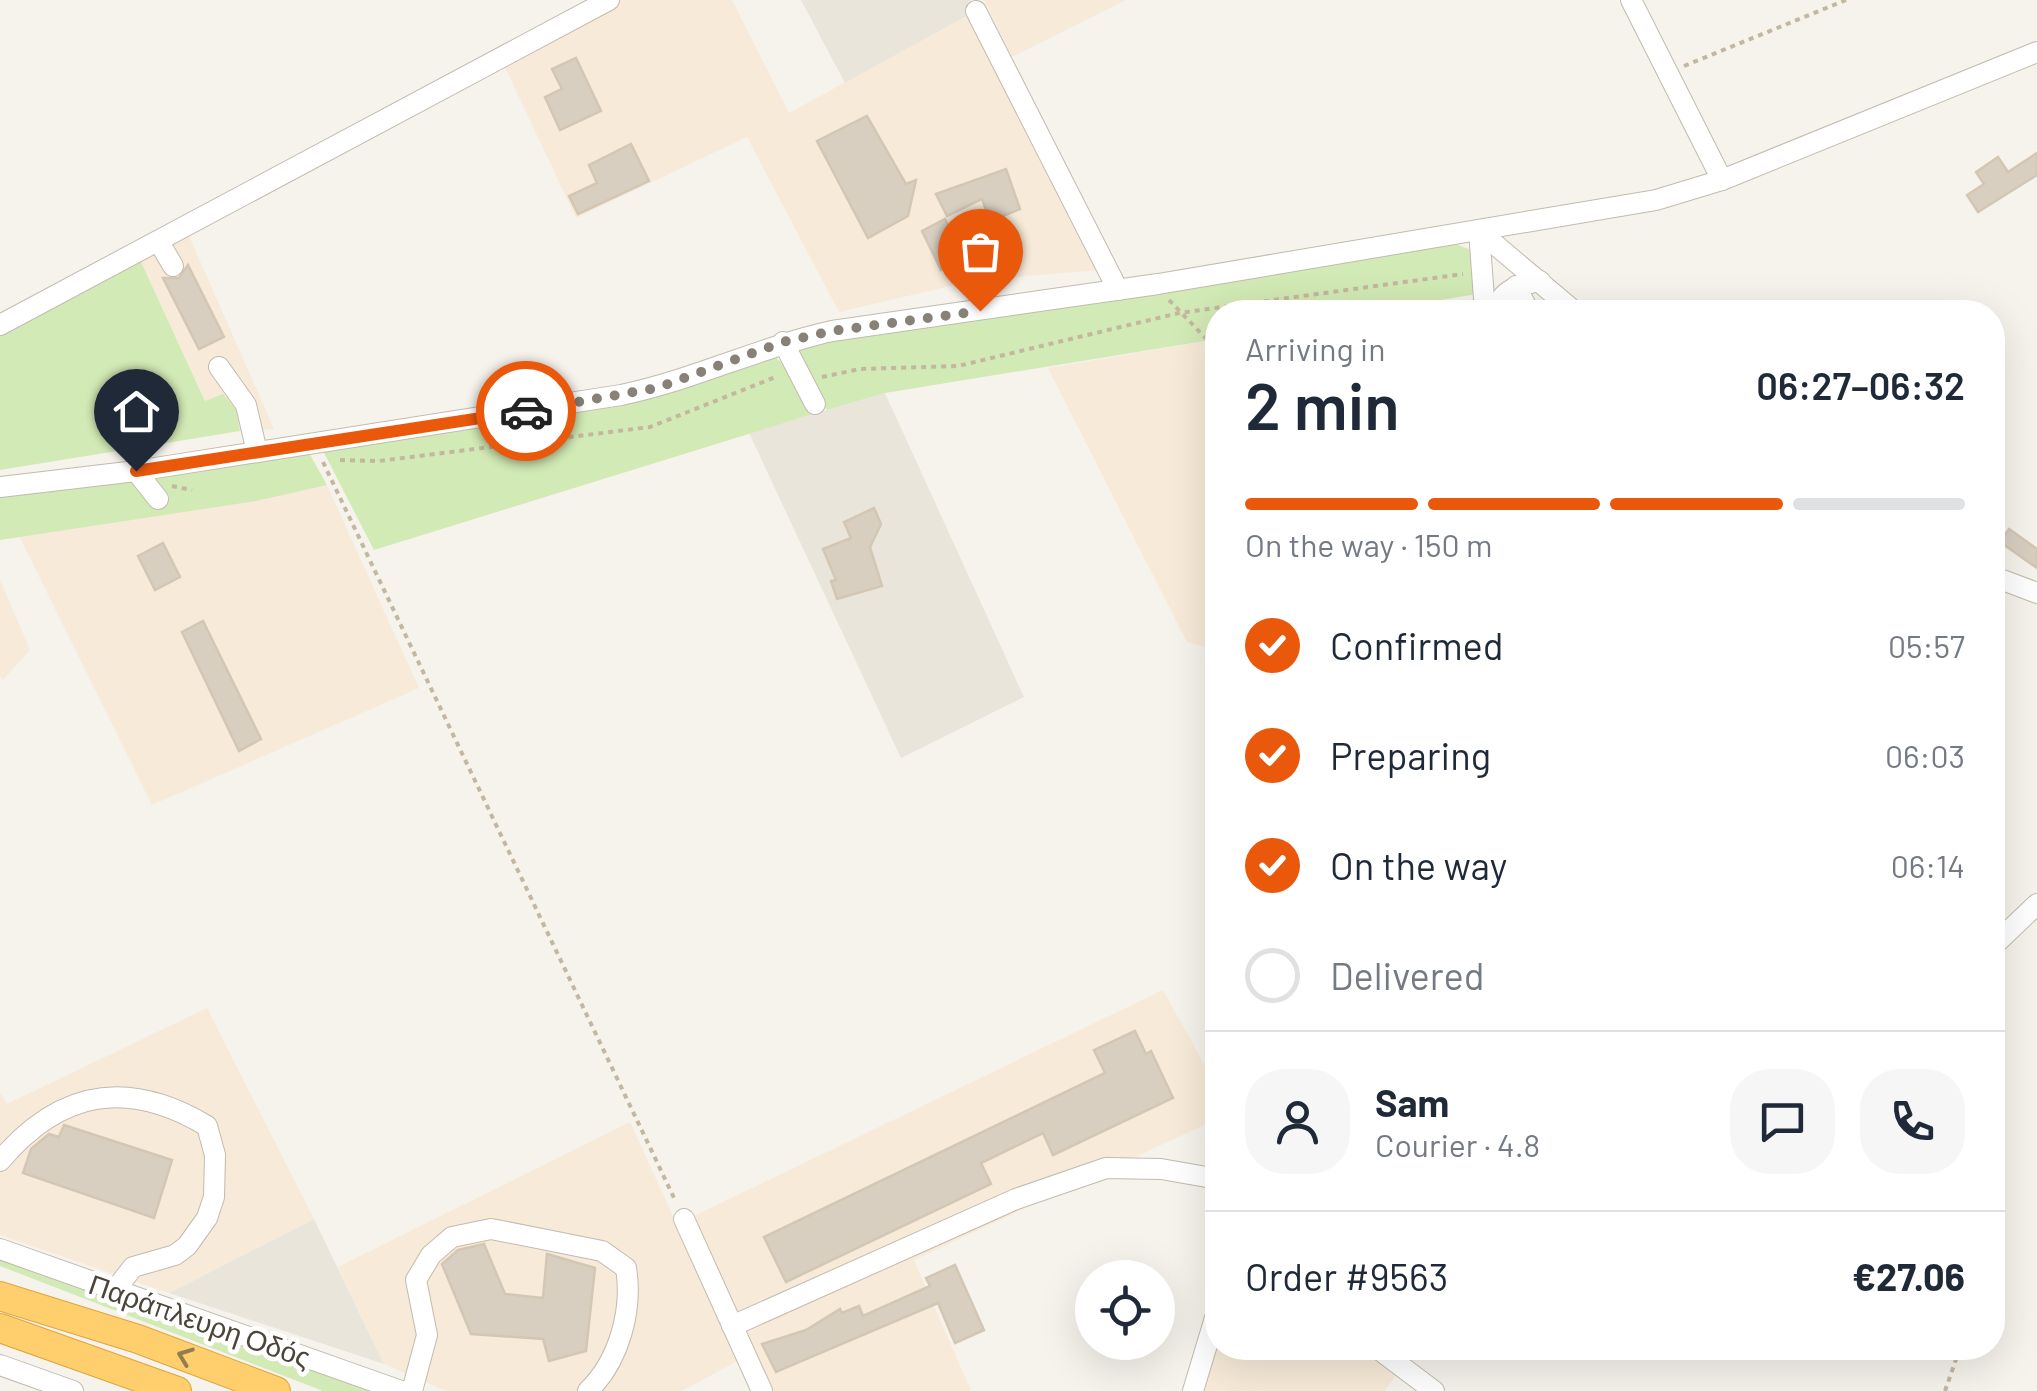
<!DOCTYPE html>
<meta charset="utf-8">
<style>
body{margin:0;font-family:Barlow,sans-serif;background:#f6f6f7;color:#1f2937;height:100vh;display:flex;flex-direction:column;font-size:38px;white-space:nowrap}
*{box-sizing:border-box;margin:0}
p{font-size:32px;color:#747a83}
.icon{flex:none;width:55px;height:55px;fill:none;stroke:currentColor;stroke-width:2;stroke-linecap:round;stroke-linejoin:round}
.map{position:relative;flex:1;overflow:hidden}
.sheet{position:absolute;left:1205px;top:300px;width:800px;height:1060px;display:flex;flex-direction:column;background:#fff;border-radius:40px;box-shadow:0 10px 40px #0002}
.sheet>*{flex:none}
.buttons{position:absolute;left:1075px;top:1260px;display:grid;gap:20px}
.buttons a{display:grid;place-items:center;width:100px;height:100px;border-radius:50%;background:#fff;box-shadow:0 10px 40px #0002;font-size:50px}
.pin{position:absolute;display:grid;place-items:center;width:85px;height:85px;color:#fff;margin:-102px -42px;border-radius:50% 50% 50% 0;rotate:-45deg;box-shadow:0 0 10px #0007}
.pin .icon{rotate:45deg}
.courier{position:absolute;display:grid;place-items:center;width:100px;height:100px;margin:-50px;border:8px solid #ea580c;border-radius:50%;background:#fff;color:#222;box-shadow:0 2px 12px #0007}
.overview em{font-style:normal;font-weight:600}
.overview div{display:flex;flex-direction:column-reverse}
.overview{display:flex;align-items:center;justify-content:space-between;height:170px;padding:0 40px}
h1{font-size:65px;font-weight:600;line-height:75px}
.bar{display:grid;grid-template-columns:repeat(4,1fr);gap:15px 10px;align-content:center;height:120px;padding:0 40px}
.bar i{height:12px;border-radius:8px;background:#e0e1e3}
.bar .on{background:#ea580c}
.bar p{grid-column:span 4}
.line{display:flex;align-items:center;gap:25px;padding:0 40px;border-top:2px solid #e0e1e3}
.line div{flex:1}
.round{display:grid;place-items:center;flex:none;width:105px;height:105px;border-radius:40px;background:#f6f6f7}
ol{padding:0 40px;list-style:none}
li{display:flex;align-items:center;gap:30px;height:110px}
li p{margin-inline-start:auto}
li .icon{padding:10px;border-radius:50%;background:#ea580c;color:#fff;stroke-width:4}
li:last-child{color:#747a83}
li i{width:55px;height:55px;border:5px solid #e0e1e3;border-radius:50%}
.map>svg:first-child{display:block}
.residential{fill:#eae5da}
.commercial{fill:#f7ead8}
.green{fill:#d2eab5}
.building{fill:#d8cfc1;stroke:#d3c7b4;stroke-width:2.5}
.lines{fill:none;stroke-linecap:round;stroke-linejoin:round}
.minor-casing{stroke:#c2bbae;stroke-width:22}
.highway-casing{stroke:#e0a43c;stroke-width:30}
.path{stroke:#c4b79f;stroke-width:4;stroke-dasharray:5 5;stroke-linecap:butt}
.minor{stroke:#fff;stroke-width:20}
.highway{stroke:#ffcf6e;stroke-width:28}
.oneway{stroke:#937c4e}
.done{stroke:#878178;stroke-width:10;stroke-dasharray:0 18}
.route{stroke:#ea580c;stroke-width:12}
.labels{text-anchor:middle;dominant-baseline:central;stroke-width:9;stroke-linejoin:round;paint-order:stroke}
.street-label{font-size:28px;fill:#4b4439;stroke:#fff}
</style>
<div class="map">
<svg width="2037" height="1391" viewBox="0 0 2037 1391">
<rect width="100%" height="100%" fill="#f6f3ec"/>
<g class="residential">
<polygon points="801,0 970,0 976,11 845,83"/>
<polygon points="885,393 1024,697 901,758 749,433"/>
<polygon points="314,1219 384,1364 169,1293"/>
</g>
<g class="commercial">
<polygon points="613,0 732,0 789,113 971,14 1101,270 976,280 839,312 747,137 576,218 501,59"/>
<polygon points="984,0 1126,0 1012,57"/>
<polygon points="185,227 274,429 240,431 236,410 206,402 136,251"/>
<polygon points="1217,339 1217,650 1187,642 1048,368"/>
<polygon points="327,485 419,688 152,805 19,536"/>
<polygon points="0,580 30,650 3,680 0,676"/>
<polygon points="1163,990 1217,1087 1217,1119 914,1260 971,1391 770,1391 690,1218"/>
<polygon points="207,1008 314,1219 169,1293 0,1235 0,1092 7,1104"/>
<polygon points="630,1122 739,1360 682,1391 446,1391 384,1364 338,1267"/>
<polygon points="1217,1293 1218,1348 1375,1348 1401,1368 1385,1391 1191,1391"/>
</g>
<g class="green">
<polygon points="1451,242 1473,251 1477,294 1370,312 1218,312 1217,339 885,393 827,410 786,347"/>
<polygon points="136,251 205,401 223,394 236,410 240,431 0,470 0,323"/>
<polygon points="769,351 788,369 813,414 374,550 319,443 619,400"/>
<polygon points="304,444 327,485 256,501 0,540 0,486"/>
<polygon points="0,1257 388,1391 323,1391 0,1266"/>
</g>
<g class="building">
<polygon points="576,58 601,111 560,130 545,97 562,89 552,69"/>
<polygon points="867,116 906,184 916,180 908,216 868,238 817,141"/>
<polygon points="631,144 649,181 578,214 569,196 597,183 589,165"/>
<polygon points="2037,153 2037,175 1978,212 1967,195 1984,184 1976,172 1998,157 2008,172"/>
<polygon points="1006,169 1020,209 990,221 982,199 947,216 936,194"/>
<polygon points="945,219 964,258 941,270 922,231"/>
<polygon points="188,265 224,337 199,349 163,278 179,278"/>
<polygon points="874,508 881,524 870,547 882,586 837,599 831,581 836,580 823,549 851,538 844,522"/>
<polygon points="2009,529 2037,549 2037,568 2000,542"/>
<polygon points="163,543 180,577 155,590 138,556"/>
<polygon points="203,621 261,739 239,751 182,632"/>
<polygon points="1135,1031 1146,1054 1151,1051 1173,1098 1053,1155 1043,1133 981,1163 991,1184 786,1282 764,1237 1105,1073 1094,1050"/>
<polygon points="64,1125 172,1160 154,1218 23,1173 31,1149 49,1134 59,1137"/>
<polygon points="484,1244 505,1294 543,1298 547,1254 595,1268 586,1351 549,1361 543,1339 471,1334 442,1264 458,1250"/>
<polygon points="955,1265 984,1330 955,1343 938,1303 776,1372 762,1344 806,1330 840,1309 842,1313 859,1306 863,1316 930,1286 926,1278"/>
</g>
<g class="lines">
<g class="minor-casing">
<g id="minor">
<polyline points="1631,0 1722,180"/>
<polyline points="976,11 1118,290"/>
<polyline points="1479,231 1575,312"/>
<polyline points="1479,231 1485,312"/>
<polyline points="159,242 173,266"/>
<polyline points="1516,286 1529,312"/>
<path d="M1495,312C1501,289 1519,285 1540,281"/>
<polyline points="0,325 609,0"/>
<polyline points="783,342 815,404"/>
<polyline points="219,367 246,405 257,452"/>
<polyline points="136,471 158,499"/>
<path d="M0,487L136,471L621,395C693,380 760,347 832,331L1158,284L1656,200L1722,180L2037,52"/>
<polyline points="1992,576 2037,593"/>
<polyline points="1992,947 2037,904"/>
<path d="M0,1161C60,1090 127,1078 207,1126L215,1155L214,1197L207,1218L187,1246L175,1255L133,1267L115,1290"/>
<polyline points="684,1219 762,1391"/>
<polyline points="0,1249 401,1391"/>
<polyline points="732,1326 1016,1199 1106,1168 1161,1169 1218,1179"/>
<polyline points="1377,1348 1434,1391"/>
<polyline points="0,1365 73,1391"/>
<path d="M412,1391L427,1335L416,1280L431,1255L452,1237L491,1229L532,1237L602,1251L626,1268C633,1310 619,1361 588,1391"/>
<polyline points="1193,1391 1218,1308"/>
</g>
</g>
<g class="highway-casing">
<g id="highway">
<polyline points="0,1296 138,1339 276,1391"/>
<polyline points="0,1328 177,1391"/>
</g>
</g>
<g class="path">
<polyline points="1684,66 1846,0"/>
<polyline points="1169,300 1218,351"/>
<polyline points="822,377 860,369 958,366 1179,313 1463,274"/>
<polyline points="340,460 379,461 650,427 778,376"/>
<polyline points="323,462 676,1202"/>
<polyline points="172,486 192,490"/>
<polyline points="1945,1391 1960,1348"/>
</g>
<use href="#minor" class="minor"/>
<use href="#highway" class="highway"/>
</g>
<defs><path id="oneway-chevron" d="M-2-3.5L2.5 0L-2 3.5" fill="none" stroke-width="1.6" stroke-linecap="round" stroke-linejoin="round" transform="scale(2.5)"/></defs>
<use class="oneway" href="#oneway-chevron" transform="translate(185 1356) rotate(-159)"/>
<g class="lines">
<polyline class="done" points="526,411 657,388 783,342 832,331 980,311"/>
<polyline class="route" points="136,471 526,411"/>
</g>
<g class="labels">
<g class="street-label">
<text transform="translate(200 1320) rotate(19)">Παράπλευρη Οδός</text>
</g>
</g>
</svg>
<div class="buttons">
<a><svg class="icon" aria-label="locate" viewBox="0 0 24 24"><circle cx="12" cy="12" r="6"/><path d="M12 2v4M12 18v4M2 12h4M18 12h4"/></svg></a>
</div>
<div class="pin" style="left:980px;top:311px;background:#ea580c"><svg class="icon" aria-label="bag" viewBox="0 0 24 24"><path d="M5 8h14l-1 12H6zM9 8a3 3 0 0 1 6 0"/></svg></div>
<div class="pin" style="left:136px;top:471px;background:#1f2937"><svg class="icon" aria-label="home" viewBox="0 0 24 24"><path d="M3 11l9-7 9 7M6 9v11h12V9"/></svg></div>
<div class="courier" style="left:526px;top:411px"><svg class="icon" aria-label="car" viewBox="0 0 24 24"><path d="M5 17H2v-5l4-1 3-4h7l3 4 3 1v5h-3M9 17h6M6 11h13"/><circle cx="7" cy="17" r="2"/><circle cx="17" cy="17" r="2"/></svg></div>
<section class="sheet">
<div class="overview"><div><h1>2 min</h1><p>Arriving in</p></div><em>06:27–06:32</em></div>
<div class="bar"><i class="on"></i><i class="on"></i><i class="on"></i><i></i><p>On the way · 150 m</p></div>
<ol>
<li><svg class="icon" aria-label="check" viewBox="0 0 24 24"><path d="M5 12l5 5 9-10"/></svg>Confirmed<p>05:57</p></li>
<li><svg class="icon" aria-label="check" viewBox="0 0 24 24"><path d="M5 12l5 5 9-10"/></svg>Preparing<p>06:03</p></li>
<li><svg class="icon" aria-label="check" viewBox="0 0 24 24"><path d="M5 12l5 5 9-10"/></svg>On the way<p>06:14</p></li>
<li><i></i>Delivered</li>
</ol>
<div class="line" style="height:180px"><a class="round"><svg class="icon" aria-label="person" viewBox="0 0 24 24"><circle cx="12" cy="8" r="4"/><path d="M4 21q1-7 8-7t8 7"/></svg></a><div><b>Sam</b><p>Courier · 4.8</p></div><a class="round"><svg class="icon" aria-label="chat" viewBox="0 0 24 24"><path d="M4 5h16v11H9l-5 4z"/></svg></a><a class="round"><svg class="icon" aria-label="phone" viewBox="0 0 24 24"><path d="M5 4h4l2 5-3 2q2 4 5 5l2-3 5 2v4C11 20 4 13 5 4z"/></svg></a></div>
<div class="line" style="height:130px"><div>Order #9563</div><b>€27.06</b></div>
</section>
</div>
